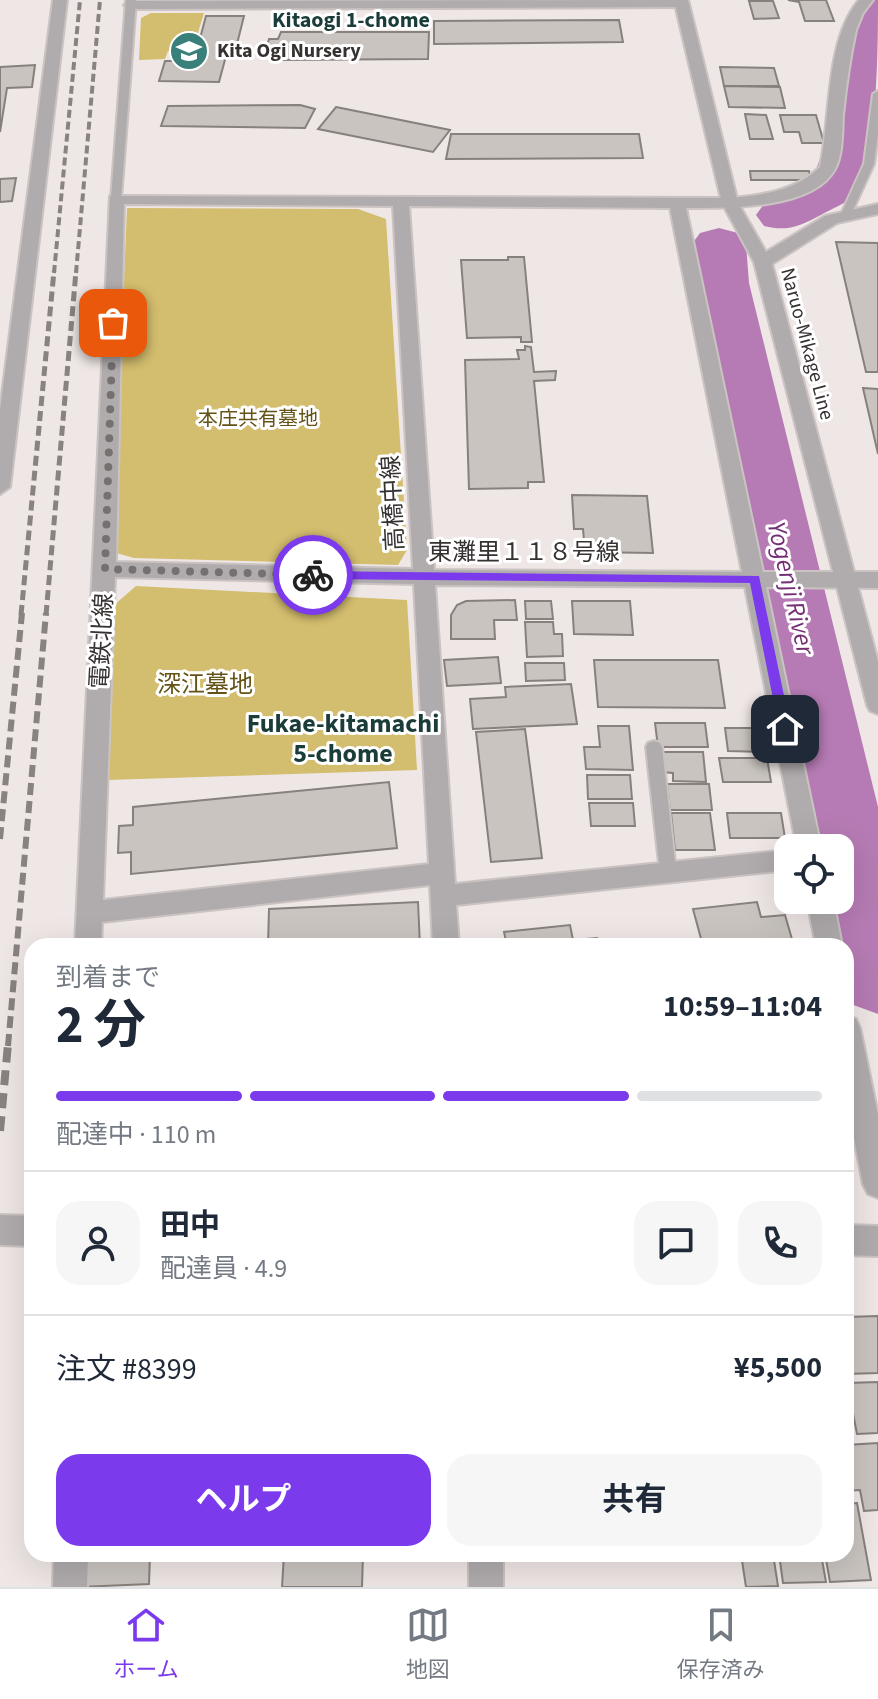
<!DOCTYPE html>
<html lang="ja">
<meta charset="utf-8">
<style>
body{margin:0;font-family:"Source Sans 3","Noto Sans JP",sans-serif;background:#f6f6f7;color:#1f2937;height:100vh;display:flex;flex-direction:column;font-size:30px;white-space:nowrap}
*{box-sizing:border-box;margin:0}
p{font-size:26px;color:#747a83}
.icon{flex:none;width:44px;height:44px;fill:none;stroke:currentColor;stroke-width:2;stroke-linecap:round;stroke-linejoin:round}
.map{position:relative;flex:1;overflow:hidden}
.panel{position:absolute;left:24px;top:938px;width:830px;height:624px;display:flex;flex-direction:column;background:#fff;border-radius:24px;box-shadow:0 8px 32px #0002}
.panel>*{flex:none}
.buttons{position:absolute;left:774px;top:834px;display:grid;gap:16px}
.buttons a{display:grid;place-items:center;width:80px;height:80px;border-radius:16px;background:#fff;box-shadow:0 8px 32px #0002;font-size:40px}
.pin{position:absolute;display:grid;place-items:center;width:68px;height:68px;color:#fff;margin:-34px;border-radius:16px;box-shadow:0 4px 12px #0006}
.courier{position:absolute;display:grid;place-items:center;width:80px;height:80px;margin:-40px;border:6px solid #7c3aed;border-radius:50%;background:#fff;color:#222;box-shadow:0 2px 10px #0007}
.overview em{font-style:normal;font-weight:700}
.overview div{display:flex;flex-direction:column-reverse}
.overview{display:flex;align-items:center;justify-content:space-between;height:136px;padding:0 32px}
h1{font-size:52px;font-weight:700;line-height:60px}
.bar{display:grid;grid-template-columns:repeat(4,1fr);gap:12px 8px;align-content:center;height:96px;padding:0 32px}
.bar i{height:10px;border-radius:6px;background:#e0e1e3}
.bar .active{background:#7c3aed}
.bar p{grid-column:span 4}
.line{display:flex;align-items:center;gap:20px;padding:0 32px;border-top:2px solid #e0e1e3}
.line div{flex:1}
.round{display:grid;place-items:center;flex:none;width:84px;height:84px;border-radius:24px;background:#f6f6f7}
.button{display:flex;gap:16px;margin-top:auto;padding:16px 32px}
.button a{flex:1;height:92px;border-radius:24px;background:#7c3aed;color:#fff;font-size:32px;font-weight:700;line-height:92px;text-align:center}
.button a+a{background:#f6f6f7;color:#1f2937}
.tabs{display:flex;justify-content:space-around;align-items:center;height:112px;border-top:2px solid #e0e1e3;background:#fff;font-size:22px;color:#747a83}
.tabs a{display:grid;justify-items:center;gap:4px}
.tabs .active{color:#7c3aed}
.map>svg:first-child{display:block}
.green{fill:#d3bd6e}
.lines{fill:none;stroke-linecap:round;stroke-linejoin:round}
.river{fill:#b67bb4;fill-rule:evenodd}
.building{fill:#c9c4bf;stroke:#87817d;stroke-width:2}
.service-casing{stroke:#cac3c2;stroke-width:4}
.minor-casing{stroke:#cac3c2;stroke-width:4}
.tertiary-casing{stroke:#cac3c2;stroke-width:4}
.service{fill:#b0acad;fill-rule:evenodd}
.minor{fill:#b0acad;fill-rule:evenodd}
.tertiary{fill:#b0acad;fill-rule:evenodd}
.rail-far3{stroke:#888281;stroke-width:4;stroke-dasharray:8 4;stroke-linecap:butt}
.rail-far2{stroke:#888281;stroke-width:5;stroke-dasharray:10 5;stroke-linecap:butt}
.rail-far1{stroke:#888281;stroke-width:6;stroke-dasharray:12 6;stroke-linecap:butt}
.rail{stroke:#888281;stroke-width:8;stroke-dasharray:15 8;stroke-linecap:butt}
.route{fill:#7c3aed}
.done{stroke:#767170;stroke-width:8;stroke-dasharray:0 14.4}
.labels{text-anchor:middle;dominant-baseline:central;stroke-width:6;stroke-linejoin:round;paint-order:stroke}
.far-poi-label{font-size:20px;font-weight:bold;fill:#353231;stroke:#fff;text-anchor:start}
.far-street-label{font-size:20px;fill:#353231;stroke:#fff}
.far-park-label{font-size:20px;fill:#645316;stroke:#fff}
.far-neighbourhood-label{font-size:22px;font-weight:bold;fill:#1b3d3a;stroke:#fff}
.street-label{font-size:24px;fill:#353231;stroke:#fff}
.park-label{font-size:24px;fill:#645316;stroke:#fff}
.water-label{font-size:26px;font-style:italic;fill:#742e74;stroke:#fff}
.neighbourhood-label{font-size:26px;font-weight:bold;fill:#1b3d3a;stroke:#fff}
</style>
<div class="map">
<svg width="878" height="1587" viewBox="0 0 878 1587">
<rect width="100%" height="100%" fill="#efe7e6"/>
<g class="green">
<polygon points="151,13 204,13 192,52 168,51 165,59 139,60 141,18"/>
<polygon points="127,208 358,209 386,219 407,550 398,565 134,558 113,552"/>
<polygon points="136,586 407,600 417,770 107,780 113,606"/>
</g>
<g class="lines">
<g class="river">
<path d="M860,0H878C878,44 878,167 853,197C844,204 831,209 821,215C800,226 787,232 764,226L756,215L764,204L813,178L831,128L835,63Z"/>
<polygon points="719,228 738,233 746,244 749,283 878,807 878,1014 848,1003 846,946 830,946 820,900 840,900 840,848 810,848 695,283 692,244 700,233"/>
</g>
</g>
<g class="building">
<polygon points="788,0 826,0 834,21 805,21 799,2"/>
<polygon points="749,1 773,1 779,18 754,19"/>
<polygon points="206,16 244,16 234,56 226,56 219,82 159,81 165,61 194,61"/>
<polygon points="619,20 623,42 434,44 434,21"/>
<polygon points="281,32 429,32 428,59 273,60 274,53 265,53 269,39 278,39"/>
<polygon points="35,65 32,87 7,88 0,132 0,67"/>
<polygon points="720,67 774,68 779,86 724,86"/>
<polygon points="724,86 780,87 785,108 729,107"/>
<polygon points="300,105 315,109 305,128 161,126 168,106"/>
<polygon points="336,107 450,130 433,152 318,129"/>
<polygon points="745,114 766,115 773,139 750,139"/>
<polygon points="780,115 816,115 824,143 802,143 799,132 784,132"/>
<polygon points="451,134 639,134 643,158 446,159"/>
<polygon points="750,171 809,171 811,180 751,180"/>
<polygon points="16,178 12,201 0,202 0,179"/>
<polygon points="836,242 878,243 878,372 866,372"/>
<polygon points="508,257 524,257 532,342 521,342 521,337 467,338 461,260 508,260"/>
<polygon points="525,346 531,347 534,372 556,371 555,380 534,381 544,482 528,482 528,488 469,489 465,360 519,359 517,350 525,350"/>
<polygon points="863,388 878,389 878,454"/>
<polygon points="572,495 647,496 653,553 585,552 583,529 574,529"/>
<polygon points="515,600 517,620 494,620 495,639 451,639 451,615 457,605 466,601"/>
<polygon points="525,601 551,601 553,619 526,619"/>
<polygon points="572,601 630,601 633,635 574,634"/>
<polygon points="525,622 553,622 554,634 562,634 563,656 527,657"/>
<polygon points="498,657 501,683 447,686 444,660"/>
<polygon points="594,660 718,660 725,708 598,707"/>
<polygon points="525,663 564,663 565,680 526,681"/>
<polygon points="571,684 577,724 473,729 470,699 506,697 505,687"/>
<polygon points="655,723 705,723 708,747 658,747"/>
<polygon points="598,726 629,726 633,770 586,769 584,747 600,747"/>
<polygon points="725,728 762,728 766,752 728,751"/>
<polygon points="525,729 542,858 491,862 476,732"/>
<polygon points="658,752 703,752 706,782 673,781 673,773 661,772"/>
<polygon points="719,758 767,758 771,782 723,782"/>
<polygon points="587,775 630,775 632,799 588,799"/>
<polygon points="389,782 397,848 131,874 131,852 118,853 119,826 133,825 133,807"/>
<polygon points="667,784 709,784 712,810 670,810"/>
<polygon points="589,803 633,803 635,826 591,826"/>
<polygon points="671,813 710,813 715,850 675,850"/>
<polygon points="727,813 781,813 785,838 730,838"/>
<polygon points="418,902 420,946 268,946 269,909"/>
<polygon points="757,902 761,917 785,915 794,946 703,946 693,909"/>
<polygon points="570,925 573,940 597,938 598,946 507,946 504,932"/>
<polygon points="878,1316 878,1373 846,1374 846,1317"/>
<polygon points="878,1382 878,1433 857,1434 847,1383"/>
<polygon points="878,1443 878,1510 864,1511 860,1490 846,1491 846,1445"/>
<polygon points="857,1503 871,1580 830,1582 825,1554 846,1554 846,1504"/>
<polygon points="82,1554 150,1554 149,1584 80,1587"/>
<polygon points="284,1554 363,1554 362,1587 282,1587"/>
<polygon points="741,1554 773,1554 778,1586 746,1587"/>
<polygon points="779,1554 821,1554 826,1582 783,1583"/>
</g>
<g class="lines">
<g class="service-casing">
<g id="service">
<polygon points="126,0 136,0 121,199 116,202 111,199"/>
<polygon points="878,91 878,134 874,164 852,212 843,214 842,212 864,164 873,94"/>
<polygon points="654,741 660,743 662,747 676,872 674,877 668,879 662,877 660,872 646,747 648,743"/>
</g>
</g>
<g class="minor-casing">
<g id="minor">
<polygon points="53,0 67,0 10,487 0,494 0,410"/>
<polygon points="682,0 689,4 687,7 131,9 124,5 131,1"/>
<path d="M859,0H873L863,13L856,30C850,58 846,86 843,115C842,131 843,155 835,169C813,210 726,208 686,208L763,572H878V588L766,587L821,848H797L745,587L435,585L455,884L788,850V870L456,905L459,946H433L430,885L102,922L101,946H75L110,196L730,198C764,195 795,191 820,167C831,116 825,40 859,0ZM124,204L393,206L413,569L116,562ZM409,206L670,208L742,572L434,570ZM115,577L414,584L429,864L103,900Z"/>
<polygon points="807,900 833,900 842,946 816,946"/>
<polygon points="846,1016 856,1019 860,1028 878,1115 878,1198 868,1194 863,1184 846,1096"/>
<polygon points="54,1554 88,1554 87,1587 53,1587"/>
<rect x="469" y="1554" width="34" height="33"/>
</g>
</g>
<g class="tertiary-casing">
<g id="tertiary">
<polygon points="674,0 688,0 738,203 766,252 825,216 878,204 878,214 837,223 772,264 878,662 878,714 870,711 867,705 754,262 722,203"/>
<polygon points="0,1215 32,1216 32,1246 0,1245"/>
<polygon points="846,1225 878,1226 878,1256 846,1255"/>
</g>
</g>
<use href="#service" class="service"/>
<use href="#minor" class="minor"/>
<use href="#tertiary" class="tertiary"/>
<g class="rail-far3">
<polyline points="54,273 80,0"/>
<polyline points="76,273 100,0"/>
</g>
<g class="rail-far2">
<polyline points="21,615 54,271"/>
<polyline points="46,615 76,271"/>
</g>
<g class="rail-far1">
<polyline points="0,839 22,613"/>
<polyline points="8,1046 46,613"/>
</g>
<polyline class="rail" points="0,1131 8,1044"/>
</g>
<polygon class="route" points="313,571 759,576 791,729 785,733 779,729 750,583 313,579 307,575"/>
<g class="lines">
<polyline class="done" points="113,323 105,569 313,575"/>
</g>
<defs>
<g id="school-disc" transform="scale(2)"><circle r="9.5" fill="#39807a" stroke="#fff"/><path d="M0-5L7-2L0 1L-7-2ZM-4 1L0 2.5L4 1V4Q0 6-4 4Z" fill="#fff"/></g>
</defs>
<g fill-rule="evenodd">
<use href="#school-disc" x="189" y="51"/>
</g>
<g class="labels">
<g class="far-poi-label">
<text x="217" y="51">Kita Ogi Nursery</text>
</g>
<g class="far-street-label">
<text transform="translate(807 344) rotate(75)">Naruo-Mikage Line</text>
</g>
<g class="far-park-label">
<text x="258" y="419">本庄共有墓地</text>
</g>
<g class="far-neighbourhood-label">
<text x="351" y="20">Kitaogi 1-chome</text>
</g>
<g class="street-label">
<text transform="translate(393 503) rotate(-93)">高橋中線</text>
<text x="524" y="552">東灘里１１８号線</text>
<text transform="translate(102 641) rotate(-87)">電鉄北線</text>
</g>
<g class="park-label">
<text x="205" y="684">深江墓地</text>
</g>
<g class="water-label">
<text transform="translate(791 588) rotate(77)">Yogenji River</text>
</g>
<g class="neighbourhood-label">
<text x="343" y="723">Fukae-kitamachi<tspan x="343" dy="30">5-chome</tspan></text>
</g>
</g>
</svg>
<div class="buttons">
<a><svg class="icon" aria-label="locate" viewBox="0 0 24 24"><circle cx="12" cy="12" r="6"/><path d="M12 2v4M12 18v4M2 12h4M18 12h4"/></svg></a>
</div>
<div class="pin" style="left:113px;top:323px;background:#ea580c"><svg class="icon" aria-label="bag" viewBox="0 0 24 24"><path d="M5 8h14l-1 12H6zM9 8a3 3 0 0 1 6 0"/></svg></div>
<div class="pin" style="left:785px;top:729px;background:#1f2937"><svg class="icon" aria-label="home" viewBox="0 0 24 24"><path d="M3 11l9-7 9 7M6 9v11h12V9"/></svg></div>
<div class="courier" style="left:313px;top:575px"><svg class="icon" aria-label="bike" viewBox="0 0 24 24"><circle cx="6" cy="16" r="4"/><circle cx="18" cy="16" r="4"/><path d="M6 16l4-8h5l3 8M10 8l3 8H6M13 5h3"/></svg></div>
<section class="panel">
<div class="overview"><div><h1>2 分</h1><p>到着まで</p></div><em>10:59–11:04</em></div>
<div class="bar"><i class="active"></i><i class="active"></i><i class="active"></i><i></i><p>配達中 · 110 m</p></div>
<div class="line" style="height:144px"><a class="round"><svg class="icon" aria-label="person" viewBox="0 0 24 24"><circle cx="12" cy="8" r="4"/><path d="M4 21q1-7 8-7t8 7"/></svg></a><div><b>田中</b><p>配達員 · 4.9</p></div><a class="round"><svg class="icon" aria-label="chat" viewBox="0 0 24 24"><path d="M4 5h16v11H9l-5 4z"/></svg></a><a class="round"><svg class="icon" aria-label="phone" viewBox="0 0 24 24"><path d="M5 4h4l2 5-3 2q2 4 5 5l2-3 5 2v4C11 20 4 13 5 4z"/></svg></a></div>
<div class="line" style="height:104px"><div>注文 #8399</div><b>¥5,500</b></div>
<div class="button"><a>ヘルプ</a><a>共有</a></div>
</section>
</div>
<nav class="tabs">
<a class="active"><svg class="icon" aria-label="home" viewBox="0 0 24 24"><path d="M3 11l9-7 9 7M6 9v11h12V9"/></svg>ホーム</a>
<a><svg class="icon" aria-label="map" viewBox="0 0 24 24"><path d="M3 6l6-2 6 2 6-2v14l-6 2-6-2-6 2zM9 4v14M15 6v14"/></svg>地図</a>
<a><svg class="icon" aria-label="saved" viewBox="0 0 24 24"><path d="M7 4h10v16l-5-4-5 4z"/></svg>保存済み</a>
</nav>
